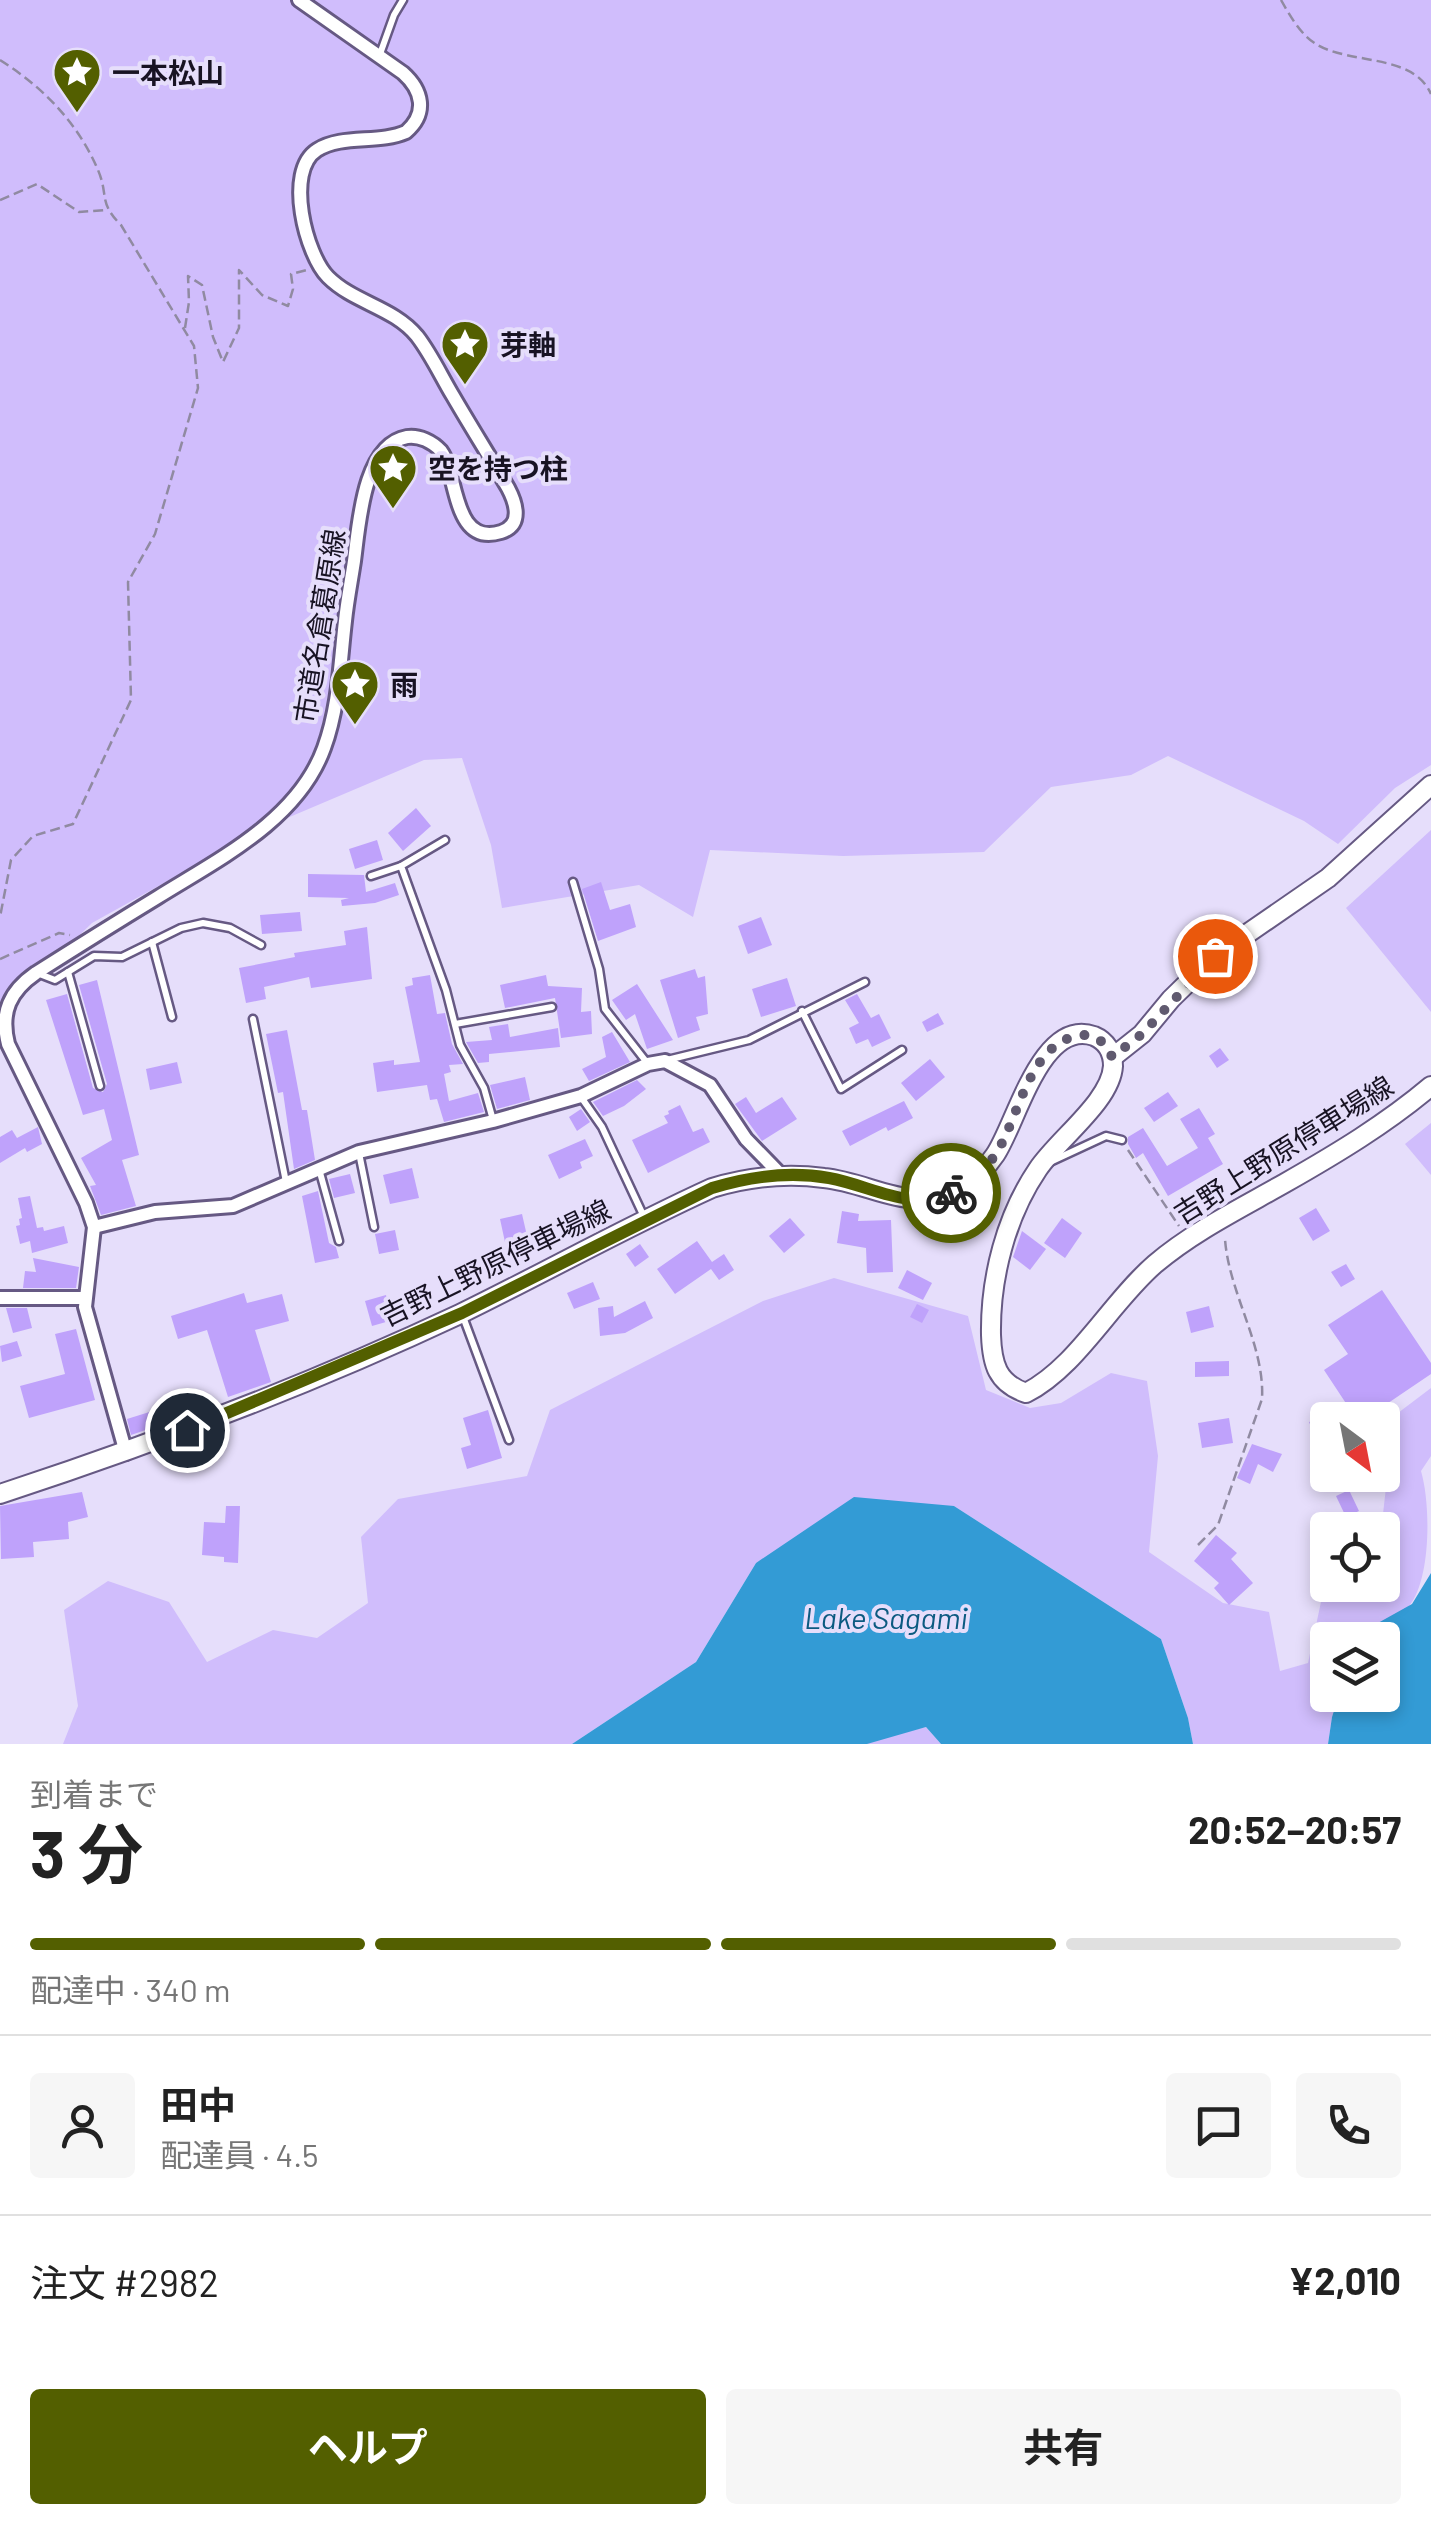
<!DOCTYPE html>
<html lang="ja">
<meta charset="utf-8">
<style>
body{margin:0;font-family:Barlow,"Noto Sans JP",sans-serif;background:#f6f6f6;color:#222;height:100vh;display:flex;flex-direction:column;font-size:38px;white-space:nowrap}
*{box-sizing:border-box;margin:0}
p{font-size:32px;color:#767676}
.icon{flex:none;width:55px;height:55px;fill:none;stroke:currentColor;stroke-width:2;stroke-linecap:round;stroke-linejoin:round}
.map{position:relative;height:1744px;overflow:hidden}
.details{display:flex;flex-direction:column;background:#fff;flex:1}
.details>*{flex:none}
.needle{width:65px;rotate:148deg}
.controls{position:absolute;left:1310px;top:1402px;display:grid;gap:20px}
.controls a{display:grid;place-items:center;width:90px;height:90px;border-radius:10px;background:#fff;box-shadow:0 5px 15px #0003;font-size:50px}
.pin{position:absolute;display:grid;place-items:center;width:85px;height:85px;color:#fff;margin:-42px;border:5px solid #fff;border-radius:50%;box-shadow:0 2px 10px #0007}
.courier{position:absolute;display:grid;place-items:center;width:100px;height:100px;margin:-50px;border:8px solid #535f00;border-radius:50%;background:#fff;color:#222;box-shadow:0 2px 12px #0007}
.summary em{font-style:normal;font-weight:700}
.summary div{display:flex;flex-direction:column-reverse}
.summary{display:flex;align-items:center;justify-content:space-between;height:170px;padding:0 30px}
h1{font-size:65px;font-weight:700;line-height:75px}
.bar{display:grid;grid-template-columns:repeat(4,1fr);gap:15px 10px;align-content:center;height:120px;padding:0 30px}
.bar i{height:12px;border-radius:8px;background:#e0e0e0}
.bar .current{background:#535f00}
.bar p{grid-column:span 4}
.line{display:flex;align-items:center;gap:25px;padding:0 30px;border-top:2px solid #e0e0e0}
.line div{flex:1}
.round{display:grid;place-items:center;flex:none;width:105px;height:105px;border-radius:10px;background:#f6f6f6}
.action{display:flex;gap:20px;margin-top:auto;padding:20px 30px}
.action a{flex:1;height:115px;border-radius:10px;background:#535f00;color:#fff;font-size:40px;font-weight:700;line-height:115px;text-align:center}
.action a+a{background:#f6f6f6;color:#222}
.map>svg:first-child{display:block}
.green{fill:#d0bdfc;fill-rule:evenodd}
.water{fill:#339bd5}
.building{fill:#bfa2fb}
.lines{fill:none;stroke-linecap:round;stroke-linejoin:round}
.service-casing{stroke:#665983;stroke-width:11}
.minor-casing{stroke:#665983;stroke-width:18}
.tertiary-casing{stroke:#665983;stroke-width:22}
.secondary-casing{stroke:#665983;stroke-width:22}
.path{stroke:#908aa1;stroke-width:2.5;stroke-dasharray:10 5;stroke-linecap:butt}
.service{stroke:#fff;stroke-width:6}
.minor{stroke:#fff;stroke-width:12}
.tertiary{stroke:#fff;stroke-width:18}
.secondary{stroke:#fff;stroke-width:18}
.done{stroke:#605a6f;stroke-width:10;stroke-dasharray:0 18}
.route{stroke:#535f00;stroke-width:12}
.labels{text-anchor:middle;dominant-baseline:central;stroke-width:8;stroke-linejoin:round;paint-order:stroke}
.poi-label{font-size:28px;font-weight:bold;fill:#181323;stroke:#e6defb;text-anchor:start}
.street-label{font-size:28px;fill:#181323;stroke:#e6defb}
.water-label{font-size:30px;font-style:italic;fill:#0c5a81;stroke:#e6defb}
</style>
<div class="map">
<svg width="1431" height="1744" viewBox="0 0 1431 1744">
<rect width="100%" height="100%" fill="#e6defb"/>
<g class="green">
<polygon points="0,0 1431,0 1431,765 1395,788 1338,844 1304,821 1168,756 1131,775 1051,787 984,852 843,856 710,850 693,917 639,885 502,908 491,845 462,758 424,760 259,830 92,923 0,1013"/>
<polygon points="1431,830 1431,1012 1346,908"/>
<polygon points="1431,1123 1431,1175 1405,1144"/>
<path d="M834,1278L968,1316L986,1390L1030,1408L1061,1403L1111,1373L1147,1381L1158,1456L1149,1552L1223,1603L1269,1612L1280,1671L1308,1663L1325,1583L1316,1530L1383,1514L1394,1416L1431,1388V1456L1421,1471C1431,1505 1431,1580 1409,1606C1395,1617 1376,1624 1360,1633L1358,1640H1328V1695H1339L1332,1717L1328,1744H1193L1188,1718L1161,1639L954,1506L756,1563L696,1662L572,1744H63L78,1706L64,1610L108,1581L169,1602L207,1662L273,1630L317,1638L368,1603L361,1537L398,1499L527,1476L550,1410L763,1301ZM1328,1530H1382V1585H1328Z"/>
<polygon points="926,1727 941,1744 867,1744 871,1740"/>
</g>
<g class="water">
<polygon points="854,1497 954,1506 1161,1639 1188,1718 1193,1744 941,1744 926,1727 867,1744 572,1744 696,1662 756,1563"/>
<polygon points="1431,1573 1431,1744 1328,1744 1332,1717 1339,1695 1382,1695 1382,1640 1358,1640 1360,1633 1412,1604"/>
</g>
<g class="building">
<polygon points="416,808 431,826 403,851 388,833"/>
<polygon points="377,840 383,860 355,869 349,849"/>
<polygon points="308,874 364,875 366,892 395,883 399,895 375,903 342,906 341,900 349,898 308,897"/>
<polygon points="601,882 610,910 630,904 636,927 598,941 582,889"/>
<polygon points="300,912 302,931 262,934 260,915"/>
<polygon points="761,917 772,945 748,954 738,926"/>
<polygon points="367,927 372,979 311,988 309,977 264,987 266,999 246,1003 239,968 295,957 294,953 346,945 344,931"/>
<polygon points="695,969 698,978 705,976 708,1014 696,1017 700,1030 678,1038 660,980"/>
<polygon points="430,975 437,1014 445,1013 452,1044 463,1064 449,1065 451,1072 444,1074 449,1101 478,1093 484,1112 444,1122 437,1099 430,1100 427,1085 377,1092 373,1063 394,1060 394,1065 420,1062 405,987 413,985 412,978"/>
<polygon points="546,975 548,986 582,988 581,1012 591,1011 592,1034 561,1038 555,998 505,1008 500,985"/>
<polygon points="787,978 796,1006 761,1017 752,989"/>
<polygon points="97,980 139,1155 122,1160 136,1206 101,1215 90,1186 96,1185 81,1158 112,1140 104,1109 83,1115 46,1000 67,994 93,1088 103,1092 107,1084 79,985"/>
<polygon points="637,984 673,1040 647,1049 635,1014 626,1020 612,1000"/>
<polygon points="857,994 871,1018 879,1014 891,1038 872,1047 868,1039 856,1044 849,1028 859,1023 845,1000"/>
<polygon points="938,1013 944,1024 927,1032 922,1022"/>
<polygon points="508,1024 510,1037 558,1028 560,1047 489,1054 489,1062 478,1063 466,1042 492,1040 489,1027"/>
<polygon points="287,1030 302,1110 307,1110 315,1160 294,1169 283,1092 278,1093 266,1034"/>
<polygon points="612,1032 630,1062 589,1081 582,1069 606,1057 602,1037"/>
<polygon points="1220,1048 1229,1060 1217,1068 1209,1056"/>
<polygon points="930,1059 945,1077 916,1101 901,1083"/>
<polygon points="177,1062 182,1083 150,1090 146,1069"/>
<polygon points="525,1077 530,1100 497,1109 490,1085"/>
<polygon points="637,1080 646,1089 624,1106 603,1116 593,1102"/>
<polygon points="1168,1092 1178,1106 1154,1122 1144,1108"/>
<polygon points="746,1097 756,1113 782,1097 797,1119 762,1141 735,1104"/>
<polygon points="904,1101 913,1118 888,1131 886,1127 850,1146 842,1131"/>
<polygon points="680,1105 693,1132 703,1128 710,1142 648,1173 632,1140 668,1123 664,1116 669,1114 668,1111"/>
<polygon points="1199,1108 1215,1134 1208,1138 1223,1164 1168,1196 1143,1153 1136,1158 1128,1144 1128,1137 1143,1128 1167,1166 1198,1148 1180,1119"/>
<polygon points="581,1109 590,1122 577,1131 569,1117"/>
<polygon points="38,1127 42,1144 27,1152 25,1148 0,1163 0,1137 12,1130 17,1138"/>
<polygon points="585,1139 593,1156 580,1162 582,1168 559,1179 548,1155"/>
<polygon points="412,1168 419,1198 390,1204 383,1175"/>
<polygon points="350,1174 355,1193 334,1198 329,1179"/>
<polygon points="318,1191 329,1243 336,1247 339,1258 315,1263 302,1196"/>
<polygon points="30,1196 37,1228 43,1227 44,1231 64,1226 68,1243 32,1253 30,1241 20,1244 16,1226 20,1225 19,1219 22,1218 18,1198"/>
<polygon points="1316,1208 1330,1231 1313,1241 1299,1218"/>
<polygon points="842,1211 859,1214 858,1221 891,1220 893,1272 867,1273 866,1248 837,1243"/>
<polygon points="522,1214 533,1262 520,1265 517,1254 508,1256 500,1219"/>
<polygon points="790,1218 805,1235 784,1253 769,1236"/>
<polygon points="1062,1218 1082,1233 1065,1258 1044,1243"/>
<polygon points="395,1230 399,1250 379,1254 375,1234"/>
<polygon points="1022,1231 1046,1249 1030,1270 1013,1257"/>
<polygon points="697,1241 712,1262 724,1254 734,1270 719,1280 711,1269 675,1294 657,1269"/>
<polygon points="640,1244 649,1257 635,1267 626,1254"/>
<polygon points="33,1258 79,1267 76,1288 23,1288 25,1271 36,1272"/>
<polygon points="1346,1264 1355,1279 1341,1287 1331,1272"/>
<polygon points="907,1270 932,1283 923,1300 898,1288"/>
<polygon points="593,1282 600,1299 574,1309 567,1293"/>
<polygon points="1382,1290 1431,1363 1431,1374 1363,1420 1357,1420 1324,1370 1348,1354 1328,1325"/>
<polygon points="244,1293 247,1303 282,1294 289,1321 255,1330 271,1382 228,1397 207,1330 178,1339 171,1316"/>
<polygon points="386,1295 393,1320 372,1326 365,1301"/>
<polygon points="645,1301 653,1318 625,1333 600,1336 598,1308 613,1306 614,1317"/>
<polygon points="917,1304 929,1310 922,1323 910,1317"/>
<polygon points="1209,1306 1214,1327 1191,1333 1186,1312"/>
<polygon points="6,1308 27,1308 32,1328 13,1333"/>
<polygon points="76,1329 95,1400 29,1418 20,1386 65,1374 55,1334"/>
<polygon points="17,1341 22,1356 2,1362 0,1346"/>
<polygon points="1229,1361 1229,1376 1195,1377 1195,1362"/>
<polygon points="159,1409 163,1424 131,1435 127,1419"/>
<polygon points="488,1410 502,1458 467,1469 461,1448 471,1445 463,1418"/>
<polygon points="1324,1417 1328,1427 1328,1467 1309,1422"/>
<polygon points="1229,1418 1233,1443 1202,1448 1198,1423"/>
<polygon points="1252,1444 1282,1454 1273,1472 1258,1464 1250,1484 1237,1478"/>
<polygon points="1349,1490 1359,1511 1346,1517 1336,1496"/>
<polygon points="82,1492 88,1517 68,1522 69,1539 33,1542 34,1557 1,1559 0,1506"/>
<polygon points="226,1506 240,1506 238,1563 224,1562 224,1557 202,1555 204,1522 225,1523"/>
<polygon points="1216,1535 1237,1553 1231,1559 1253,1583 1229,1605 1214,1588 1219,1583 1194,1561"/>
</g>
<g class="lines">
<g class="service-casing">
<g id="service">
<polyline points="380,54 394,15 403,0"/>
<polyline points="445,840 401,866 446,990 460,1045 484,1088 493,1120"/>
<polyline points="371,876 401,866"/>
<polyline points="573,882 599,969 605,1009 648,1064"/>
<polyline points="152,942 172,1017"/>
<polyline points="68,972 100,1086"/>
<polyline points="37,973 55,980 94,956 122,957 181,928 203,923 230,928 261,945"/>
<polyline points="802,1011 841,1089 902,1050"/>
<polyline points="253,1019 286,1182"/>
<polyline points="455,1024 552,1007"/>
<polyline points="667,1060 749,1040 865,982"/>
<polyline points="581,1097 602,1127 645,1219"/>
<polyline points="359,1153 374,1227"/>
<polyline points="1050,1162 1106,1136 1122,1140"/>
<polyline points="319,1169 339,1241"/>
<polyline points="462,1314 509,1440"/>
</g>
</g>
<g class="minor-casing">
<g id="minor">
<polyline points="94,1227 155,1212 233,1206 359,1152 493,1121 581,1096 648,1064 665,1061 710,1085 746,1139 782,1176"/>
<polyline points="0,1298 85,1298"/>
<path d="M126,1453L85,1307L94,1227L86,1203L8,1044C0,1012 10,991 36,973C77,947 117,922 158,897C219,859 298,820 324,748C339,707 340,664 345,621C347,601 351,581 354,561C359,524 363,445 407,437C419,435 433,442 441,451C458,474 452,547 501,532C523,525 516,503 508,488C490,457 471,427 453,396C441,376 431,354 417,336C393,307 354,303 328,277C306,255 284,171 317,150C342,134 379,144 406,132C428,113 422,90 403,73L299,0"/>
</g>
</g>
<g class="tertiary-casing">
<polyline id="tertiary" points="1113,1057 1142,1034 1171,999 1215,956 1328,878 1431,785"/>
</g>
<g class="secondary-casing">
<path id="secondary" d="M0,1494C156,1443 311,1384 460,1314C544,1273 626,1227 712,1188C748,1177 786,1173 824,1178C874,1183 913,1217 962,1186C974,1179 987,1167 995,1155C1016,1125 1041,1017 1094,1036C1106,1041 1113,1052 1113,1066C1111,1101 1058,1139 1038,1169C1006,1216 990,1278 991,1335C992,1364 997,1383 1026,1393C1077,1367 1110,1303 1155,1264C1194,1231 1241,1208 1285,1183C1336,1154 1386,1124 1431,1086"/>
</g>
<g class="path">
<path d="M1281,0C1290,16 1301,35 1316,44C1350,65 1413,53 1431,94"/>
<path d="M0,60C43,87 78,123 98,170C109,196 98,202 121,225L194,346L198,388L155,534L128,582L131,700L73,824L33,836L11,860L0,917"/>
<polyline points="0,200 37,184 79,212 105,210"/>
<polyline points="185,328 189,302 188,276 202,285 213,337 223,362 239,328 239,270 262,295 288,306 293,289 291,274 307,270"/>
<polyline points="0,959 59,933 70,935"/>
<polyline points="1128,1150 1179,1226"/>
<path d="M1198,1545L1218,1525L1262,1399C1265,1345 1229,1294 1225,1239"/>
</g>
<use href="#service" class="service"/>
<use href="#minor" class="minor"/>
<use href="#tertiary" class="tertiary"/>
<use href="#secondary" class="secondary"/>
</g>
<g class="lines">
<path class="done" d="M951,1193C969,1183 986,1170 997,1152C1019,1117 1029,1045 1077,1036C1095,1032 1105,1042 1112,1057L1142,1034L1215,956"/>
<path class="route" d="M187,1430L462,1313L712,1188C748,1177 790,1171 829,1178C873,1186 906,1211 951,1193"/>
</g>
<defs>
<g id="sight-pin" transform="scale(2.5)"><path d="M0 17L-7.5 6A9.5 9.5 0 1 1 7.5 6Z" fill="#535f00" stroke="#e6defb"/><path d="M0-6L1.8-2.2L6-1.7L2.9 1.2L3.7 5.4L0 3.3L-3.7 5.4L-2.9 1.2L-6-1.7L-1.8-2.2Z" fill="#fff"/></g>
</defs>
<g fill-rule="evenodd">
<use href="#sight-pin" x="77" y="72"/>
<use href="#sight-pin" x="465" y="344"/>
<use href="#sight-pin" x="393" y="468"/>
<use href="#sight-pin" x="355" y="684"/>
</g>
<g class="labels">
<g class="poi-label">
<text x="112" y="72">一本松山</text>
<text x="500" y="344">芽軸</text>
<text x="428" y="468">空を持つ柱</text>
<text x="390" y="684">雨</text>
</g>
<g class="street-label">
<text transform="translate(319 626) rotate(-81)">市道名倉葛原線</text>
<text transform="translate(1283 1149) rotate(-32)">吉野上野原停車場線</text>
<text transform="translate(495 1262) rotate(-26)">吉野上野原停車場線</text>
</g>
<g class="water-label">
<text x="886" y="1617">Lake Sagami</text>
</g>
</g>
</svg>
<div class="controls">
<a><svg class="needle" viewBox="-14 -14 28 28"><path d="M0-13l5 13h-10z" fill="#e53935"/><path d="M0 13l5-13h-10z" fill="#767676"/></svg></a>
<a><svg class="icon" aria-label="locate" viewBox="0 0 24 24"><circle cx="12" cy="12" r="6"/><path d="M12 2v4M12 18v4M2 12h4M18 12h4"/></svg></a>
<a><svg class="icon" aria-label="layers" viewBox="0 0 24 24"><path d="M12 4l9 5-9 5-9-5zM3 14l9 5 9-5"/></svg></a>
</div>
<div class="pin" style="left:1215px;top:956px;background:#ea580c"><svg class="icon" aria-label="bag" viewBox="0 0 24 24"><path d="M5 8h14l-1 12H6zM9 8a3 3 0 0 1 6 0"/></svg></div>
<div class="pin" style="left:187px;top:1430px;background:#1f2937"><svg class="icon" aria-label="home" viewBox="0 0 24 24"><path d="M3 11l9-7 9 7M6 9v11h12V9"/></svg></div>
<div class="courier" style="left:951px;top:1193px"><svg class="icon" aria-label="bike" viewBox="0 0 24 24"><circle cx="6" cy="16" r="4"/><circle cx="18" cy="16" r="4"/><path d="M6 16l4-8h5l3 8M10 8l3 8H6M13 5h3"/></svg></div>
</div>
<section class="details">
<div class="summary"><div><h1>3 分</h1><p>到着まで</p></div><em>20:52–20:57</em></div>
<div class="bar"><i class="current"></i><i class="current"></i><i class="current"></i><i></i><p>配達中 · 340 m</p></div>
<div class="line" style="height:180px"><a class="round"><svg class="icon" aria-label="person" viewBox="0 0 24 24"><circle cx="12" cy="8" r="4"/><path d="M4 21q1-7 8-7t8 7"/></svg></a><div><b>田中</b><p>配達員 · 4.5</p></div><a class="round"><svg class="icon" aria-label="chat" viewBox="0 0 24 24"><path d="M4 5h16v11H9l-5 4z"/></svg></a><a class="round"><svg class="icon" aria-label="phone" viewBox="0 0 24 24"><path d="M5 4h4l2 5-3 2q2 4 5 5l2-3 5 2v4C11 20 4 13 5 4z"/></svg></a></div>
<div class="line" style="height:130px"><div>注文 #2982</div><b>¥2,010</b></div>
<div class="action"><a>ヘルプ</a><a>共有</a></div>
</section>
